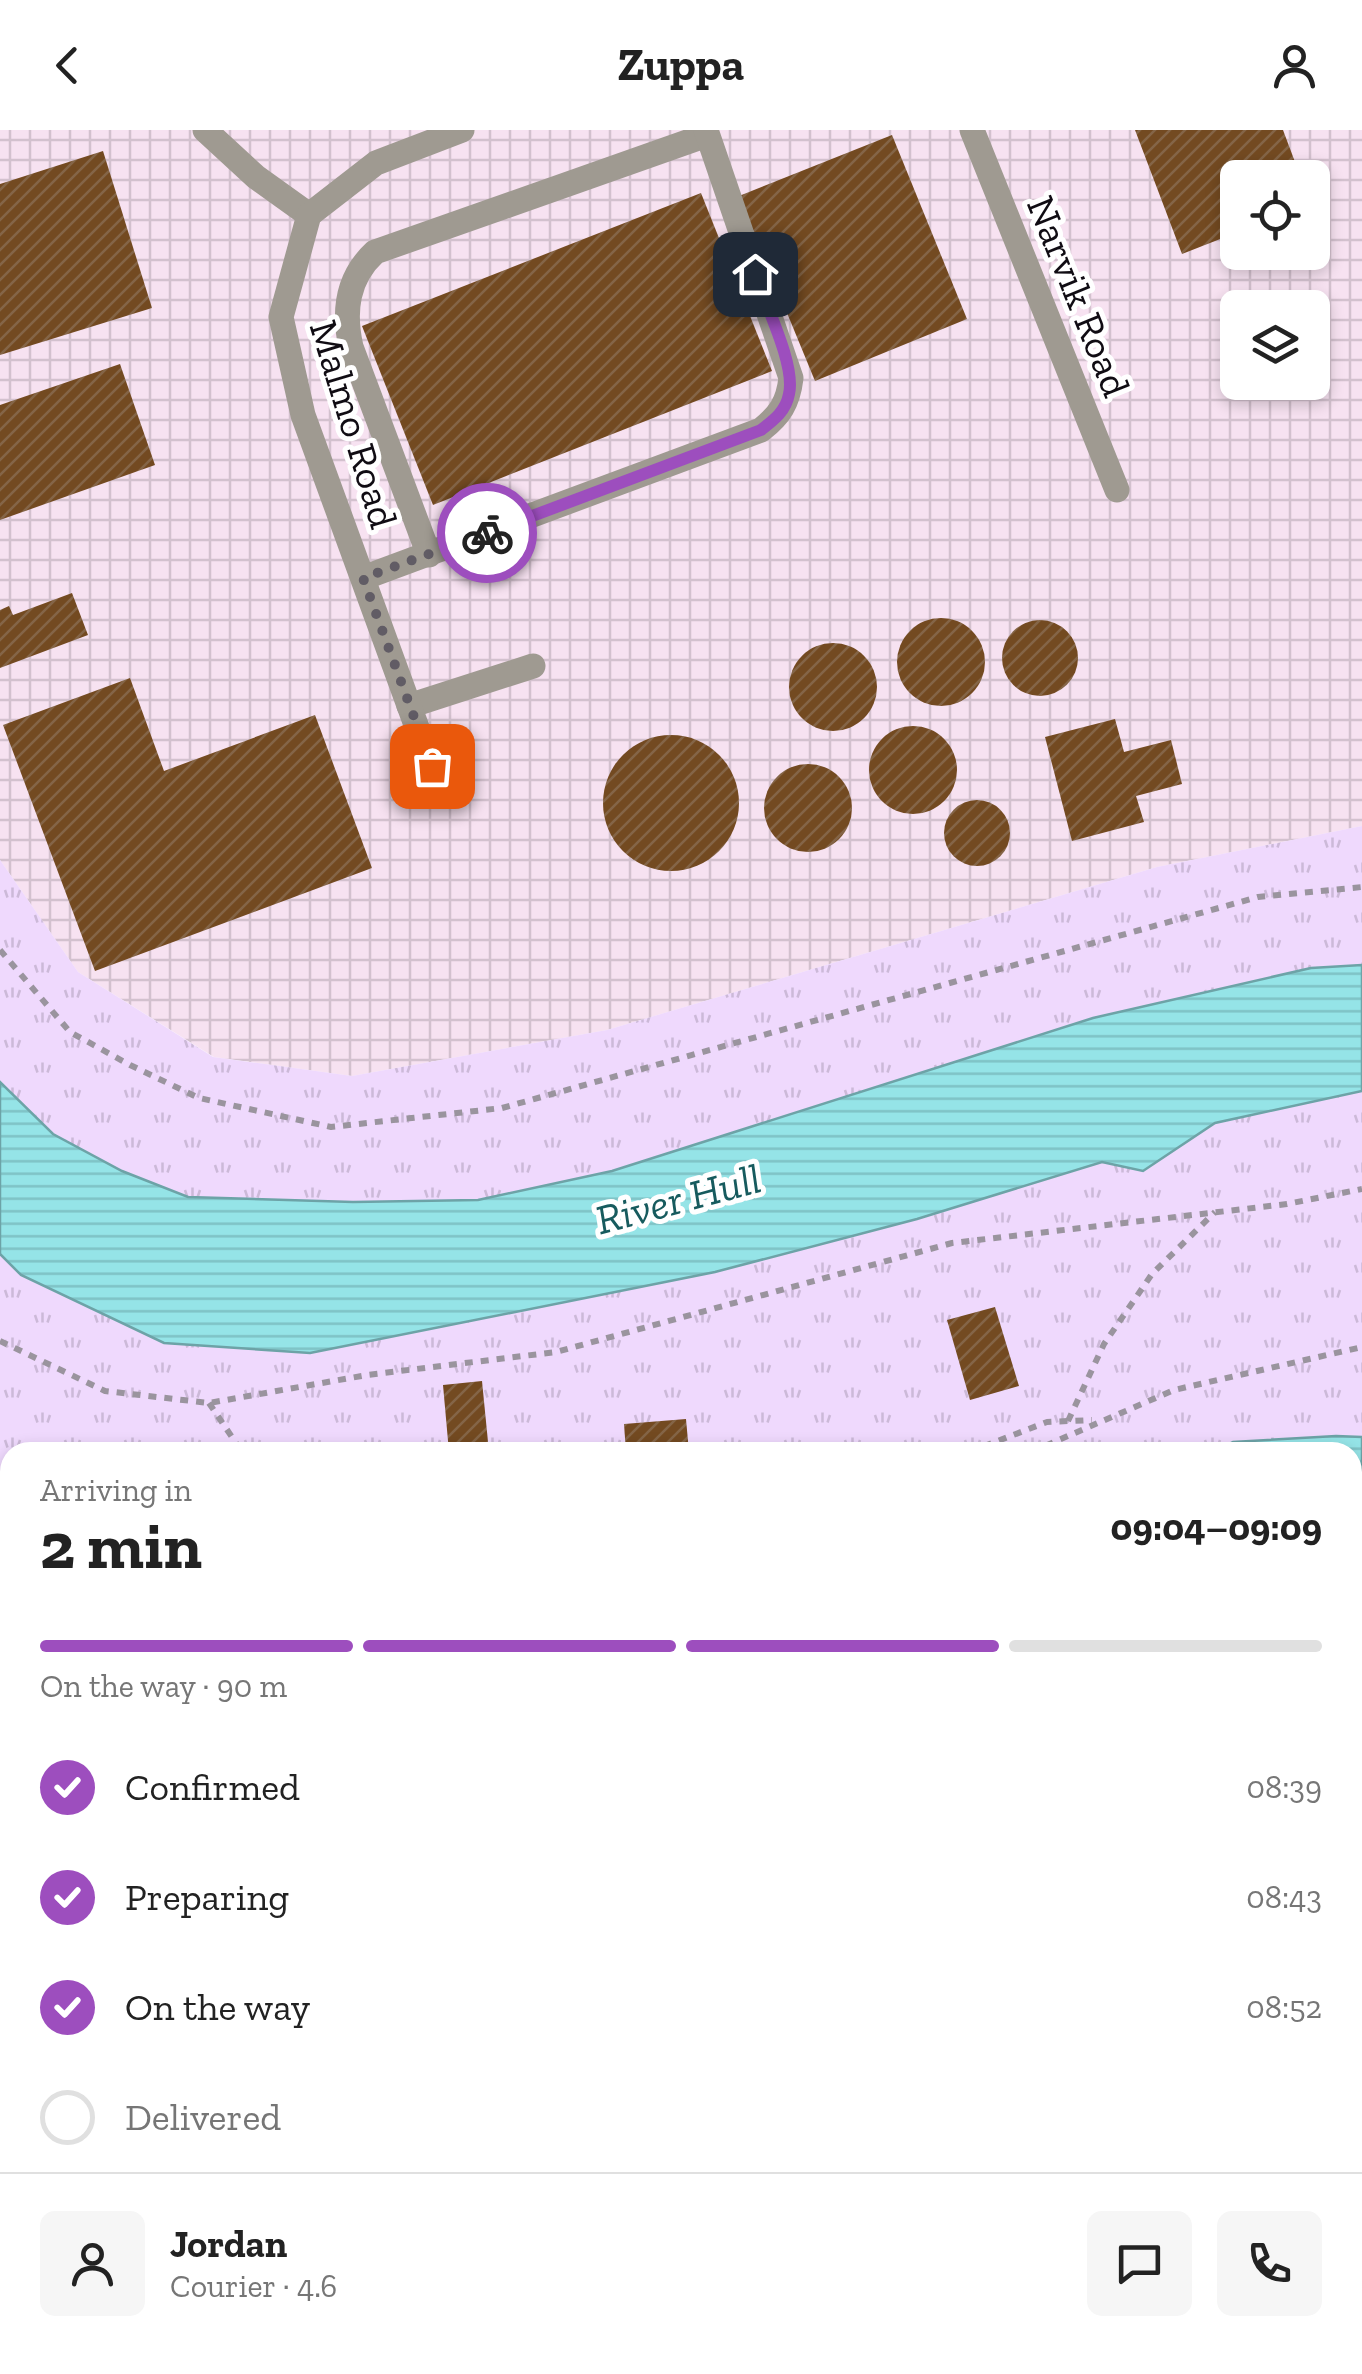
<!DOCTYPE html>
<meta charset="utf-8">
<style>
body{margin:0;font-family:"Zilla Slab",serif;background:#f6f6f6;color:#222;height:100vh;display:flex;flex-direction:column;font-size:38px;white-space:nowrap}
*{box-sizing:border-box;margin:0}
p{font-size:32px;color:#767676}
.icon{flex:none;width:55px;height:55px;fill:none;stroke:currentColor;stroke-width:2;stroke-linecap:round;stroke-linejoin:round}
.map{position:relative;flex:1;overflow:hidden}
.sheet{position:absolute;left:0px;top:1312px;width:1362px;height:932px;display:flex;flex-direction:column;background:#fff;border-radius:30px 30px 0 0;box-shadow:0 5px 15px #0003}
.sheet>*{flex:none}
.tools{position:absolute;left:1220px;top:30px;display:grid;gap:20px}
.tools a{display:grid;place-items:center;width:110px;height:110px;border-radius:15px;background:#fff;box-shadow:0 5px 15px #0003;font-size:50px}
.pin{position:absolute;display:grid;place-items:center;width:85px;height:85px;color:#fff;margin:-42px;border-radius:20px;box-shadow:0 5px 15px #0006}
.courier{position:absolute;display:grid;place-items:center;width:100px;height:100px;margin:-50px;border:8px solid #9d4ebe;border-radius:50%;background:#fff;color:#222;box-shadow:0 2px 12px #0007}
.headline em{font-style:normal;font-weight:700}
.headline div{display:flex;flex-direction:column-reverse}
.headline{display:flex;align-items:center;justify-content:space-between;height:170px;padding:0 40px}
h1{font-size:65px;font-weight:700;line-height:75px}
.bar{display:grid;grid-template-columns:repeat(4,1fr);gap:15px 10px;align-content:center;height:120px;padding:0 40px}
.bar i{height:12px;border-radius:8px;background:#e0e0e0}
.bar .active{background:#9d4ebe}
.bar p{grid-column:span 4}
.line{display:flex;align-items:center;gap:25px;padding:0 40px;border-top:2px solid #e0e0e0}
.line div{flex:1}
.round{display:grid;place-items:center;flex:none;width:105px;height:105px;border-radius:15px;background:#f6f6f6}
ol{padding:0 40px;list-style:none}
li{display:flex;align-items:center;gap:30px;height:110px}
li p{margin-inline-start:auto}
li .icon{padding:10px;border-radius:50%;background:#9d4ebe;color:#fff;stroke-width:4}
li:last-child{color:#767676}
li i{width:55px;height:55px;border:5px solid #e0e0e0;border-radius:50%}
header{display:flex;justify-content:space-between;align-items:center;height:130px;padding:0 40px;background:#fff;font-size:45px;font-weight:700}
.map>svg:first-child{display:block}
.industrial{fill:url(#industrial-grid);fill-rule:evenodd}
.grass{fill:url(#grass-tufts)}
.forest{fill:url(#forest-firs)}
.water{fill:url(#water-rules);stroke:#6da3a7;stroke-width:2.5}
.building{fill:url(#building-hatch)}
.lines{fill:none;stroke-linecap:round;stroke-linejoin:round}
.path{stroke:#9a949e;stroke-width:6;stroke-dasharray:8 8;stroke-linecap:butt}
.minor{stroke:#9f9a91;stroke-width:25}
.done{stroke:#615c65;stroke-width:10;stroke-dasharray:0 18}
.route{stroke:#9d4ebe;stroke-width:12}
.labels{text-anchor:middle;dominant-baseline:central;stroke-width:10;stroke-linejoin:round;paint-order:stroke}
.street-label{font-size:40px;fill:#100c13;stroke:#fff}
.water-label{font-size:42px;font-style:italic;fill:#175b5e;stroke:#fff}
</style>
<header><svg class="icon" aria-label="back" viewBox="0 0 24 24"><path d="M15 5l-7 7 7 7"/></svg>Zuppa<svg class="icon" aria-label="person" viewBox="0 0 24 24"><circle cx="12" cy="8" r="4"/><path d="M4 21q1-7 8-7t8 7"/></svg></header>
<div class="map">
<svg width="1362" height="2244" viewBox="0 0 1362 2244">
<defs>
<pattern id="industrial-grid" width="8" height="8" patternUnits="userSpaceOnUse" patternTransform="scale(2.5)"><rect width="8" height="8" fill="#f7e2f1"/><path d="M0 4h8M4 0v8" fill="none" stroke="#d3c1ce"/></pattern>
<pattern id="grass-tufts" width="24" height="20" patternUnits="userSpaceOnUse" patternTransform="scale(2.5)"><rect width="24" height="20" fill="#efd9fd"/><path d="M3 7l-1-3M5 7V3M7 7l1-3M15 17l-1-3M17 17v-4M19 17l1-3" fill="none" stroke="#ccb9d8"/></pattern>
<pattern id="forest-firs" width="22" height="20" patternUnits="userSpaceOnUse" patternTransform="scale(2.5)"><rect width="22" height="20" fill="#efd9fd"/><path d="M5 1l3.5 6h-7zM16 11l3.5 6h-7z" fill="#ccb9d8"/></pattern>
<pattern id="water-rules" width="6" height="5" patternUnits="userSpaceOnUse" patternTransform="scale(2.5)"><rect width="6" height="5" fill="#95e4e7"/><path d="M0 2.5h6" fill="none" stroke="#7fc2c5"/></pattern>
<pattern id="building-hatch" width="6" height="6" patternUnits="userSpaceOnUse" patternTransform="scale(2.5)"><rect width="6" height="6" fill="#734a21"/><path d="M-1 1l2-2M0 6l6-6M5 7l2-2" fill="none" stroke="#846547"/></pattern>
</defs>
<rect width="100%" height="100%" fill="#f8f0fd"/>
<path class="industrial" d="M0,0H1362V696L1157,737L607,900L352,946L214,927L78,842L0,730ZM1238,48H1312V122H1238ZM1238,178H1312V252H1238Z"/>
<g class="grass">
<polygon points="1362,696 1362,835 1311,838 1093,888 612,1041 478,1070 353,1072 188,1067 122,1041 53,1004 0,952 0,730 78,842 213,927 352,946 607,900 1157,737"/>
<polygon points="1362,961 1362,1307 1233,1312 1213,1322 10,1322 10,2235 649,2235 651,2244 0,2244 0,1124 21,1145 164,1213 310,1223 715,1142 917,1089 1102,1032 1143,1041 1215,993"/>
<polygon points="1362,1867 1362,1980 1353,1982 1353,1868"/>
<polygon points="1362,2115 1362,2244 881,2244 884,2235 1352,2235 1353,2117"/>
</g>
<g class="forest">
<polygon points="1362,1980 1362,2115 1353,2117 1353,1982"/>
<polygon points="649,2235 884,2235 881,2244 651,2244"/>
</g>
<g class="water">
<polygon points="1362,835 1362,961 1215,993 1143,1041 1102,1032 917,1089 715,1142 310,1223 164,1213 21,1145 0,1124 0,952 53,1004 122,1041 188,1067 353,1072 478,1070 612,1041 1093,888 1311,838"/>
<polygon points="1336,1306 1362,1307 1362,1867 1353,1868 1352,1322 1213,1322 1233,1312"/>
</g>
<g class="building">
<polygon points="1135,0 1283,0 1301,48 1238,48 1238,102 1182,124"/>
<polygon points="892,5 967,189 815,251 739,66"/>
<polygon points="103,21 152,178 0,225 0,54"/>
<polygon points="701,63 772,241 433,375 362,196"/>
<polygon points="120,234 155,335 0,390 0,275"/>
<polygon points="72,463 88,505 0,538 0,480 9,476 13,485"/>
<circle cx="941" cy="532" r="44"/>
<circle cx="1040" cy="528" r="38"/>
<circle cx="833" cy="557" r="44"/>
<polygon points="130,548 164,641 315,585 372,738 95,841 3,595"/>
<polygon points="1115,589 1124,622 1171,610 1182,654 1136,666 1144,692 1072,711 1045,607"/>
<circle cx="913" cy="640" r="44"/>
<circle cx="671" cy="673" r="68"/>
<circle cx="808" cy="678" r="44"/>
<circle cx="977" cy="703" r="33"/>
<polygon points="995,1177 1019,1256 970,1270 947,1190"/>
<polygon points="482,1251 489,1322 449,1322 443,1255"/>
<polygon points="686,1289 689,1322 626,1322 624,1294"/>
</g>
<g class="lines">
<g class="path">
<polyline points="0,820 70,902 130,935 199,968 331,997 502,978 1258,767 1362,757"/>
<polyline points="0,1211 105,1261 209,1273 367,1245 556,1222 952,1113 1287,1074 1362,1059"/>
<polyline points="209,1273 242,1322"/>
<polyline points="1068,1291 1104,1214 1152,1144 1215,1082"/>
<polyline points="969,1322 1047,1292 1092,1290"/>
<polyline points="1031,1322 1174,1260 1362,1217"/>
<polyline points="0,1435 10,1441"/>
<polyline points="1352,1891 1362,1889"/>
<polyline points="121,2244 123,2235"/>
</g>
<g class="minor">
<polyline points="205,0 256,47 309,85"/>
<polyline points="972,0 1117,360"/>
<path d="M429,425L351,217C343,181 347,148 375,122L707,5"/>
<path d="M363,448L761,300C780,285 788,273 791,248L706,0"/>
<polyline points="409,576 533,536"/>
<polyline points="442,666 303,285 281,187 309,85 376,33 462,0"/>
</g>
</g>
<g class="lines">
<polyline class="done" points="432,636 363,448 487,403"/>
<path class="route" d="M487,403L761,300C774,290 786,281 789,264C796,235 765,174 755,144"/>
</g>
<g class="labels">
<g class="street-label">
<text transform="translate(1079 166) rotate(68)">Narvik Road</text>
<text transform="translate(354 294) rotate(73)">Malmo Road</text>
</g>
<g class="water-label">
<text transform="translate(678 1069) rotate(-15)">River Hull</text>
</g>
</g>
</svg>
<div class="tools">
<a><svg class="icon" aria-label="locate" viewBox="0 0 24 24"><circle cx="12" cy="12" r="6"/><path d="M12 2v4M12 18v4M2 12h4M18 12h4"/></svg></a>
<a><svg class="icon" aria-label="layers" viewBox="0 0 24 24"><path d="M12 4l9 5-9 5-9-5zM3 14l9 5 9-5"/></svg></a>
</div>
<div class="pin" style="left:432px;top:636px;background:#ea580c"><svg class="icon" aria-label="bag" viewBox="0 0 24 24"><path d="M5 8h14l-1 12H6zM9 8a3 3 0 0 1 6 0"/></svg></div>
<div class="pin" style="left:755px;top:144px;background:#1f2937"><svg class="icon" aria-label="home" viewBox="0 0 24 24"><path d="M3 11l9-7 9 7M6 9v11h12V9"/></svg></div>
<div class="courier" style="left:487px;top:403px"><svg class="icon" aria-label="bike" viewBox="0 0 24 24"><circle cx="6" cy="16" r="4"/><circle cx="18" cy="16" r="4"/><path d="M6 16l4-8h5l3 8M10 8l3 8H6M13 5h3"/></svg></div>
<section class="sheet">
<div class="headline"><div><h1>2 min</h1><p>Arriving in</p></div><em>09:04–09:09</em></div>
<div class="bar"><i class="active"></i><i class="active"></i><i class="active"></i><i></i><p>On the way · 90 m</p></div>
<ol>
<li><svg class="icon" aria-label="check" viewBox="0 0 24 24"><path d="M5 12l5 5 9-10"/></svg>Confirmed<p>08:39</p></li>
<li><svg class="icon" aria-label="check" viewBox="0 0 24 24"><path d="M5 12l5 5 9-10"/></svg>Preparing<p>08:43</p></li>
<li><svg class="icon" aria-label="check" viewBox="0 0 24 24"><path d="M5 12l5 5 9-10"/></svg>On the way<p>08:52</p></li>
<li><i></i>Delivered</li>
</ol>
<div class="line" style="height:180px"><a class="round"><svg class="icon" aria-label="person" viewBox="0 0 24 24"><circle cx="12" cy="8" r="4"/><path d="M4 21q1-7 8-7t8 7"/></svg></a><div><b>Jordan</b><p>Courier · 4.6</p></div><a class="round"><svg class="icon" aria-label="chat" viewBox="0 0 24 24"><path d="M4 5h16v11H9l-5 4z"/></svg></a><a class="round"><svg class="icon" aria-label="phone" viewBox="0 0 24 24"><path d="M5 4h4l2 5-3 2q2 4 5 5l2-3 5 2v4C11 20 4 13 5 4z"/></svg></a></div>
</section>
</div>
